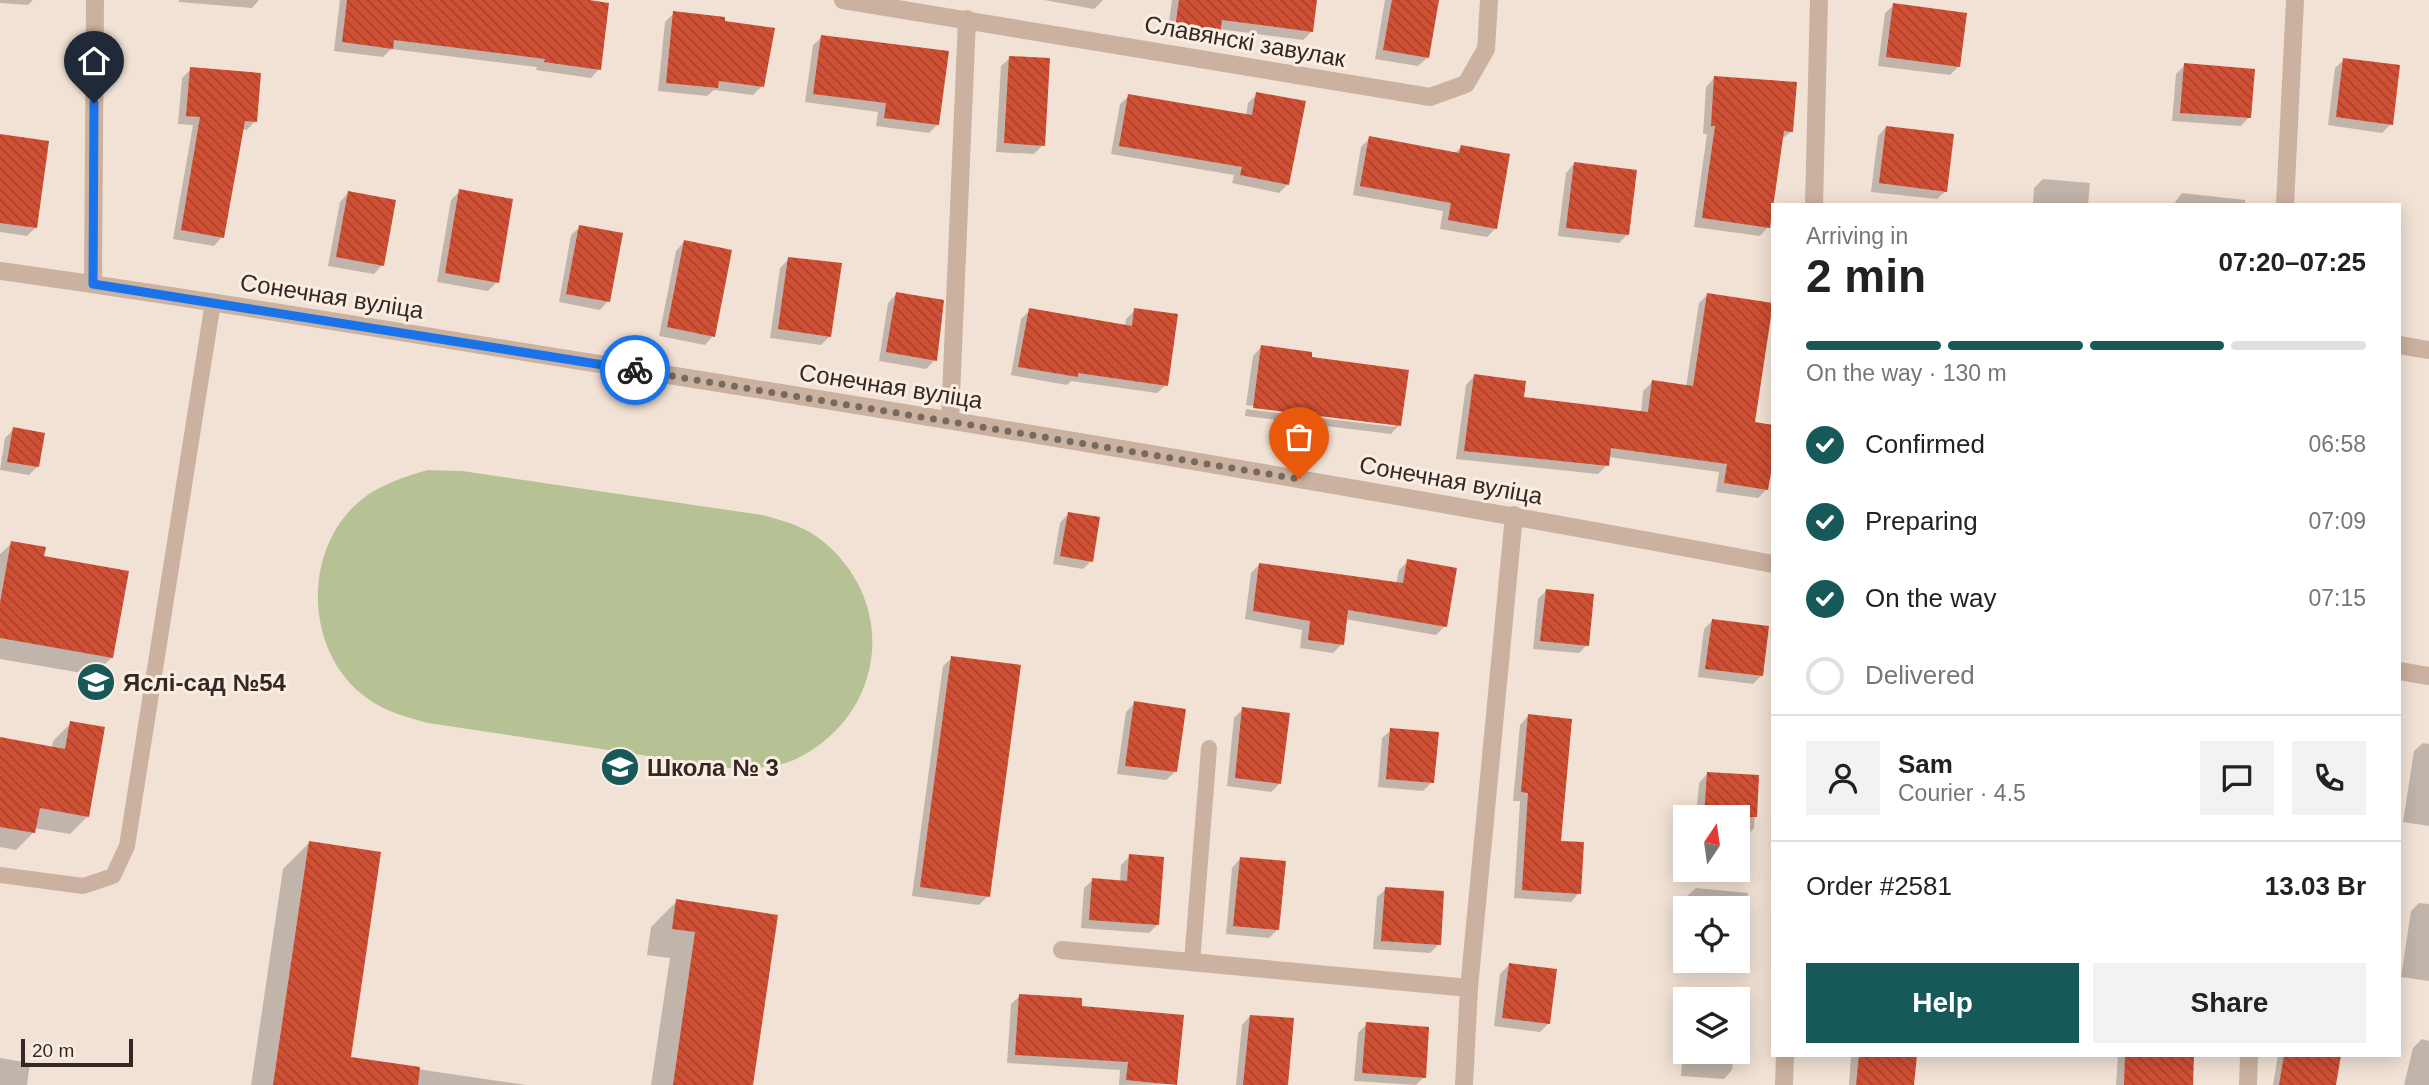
<!DOCTYPE html>
<meta charset="utf-8">
<style>
body{margin:0;font-family:Arial,sans-serif;background:#f2f2f2;color:#222;height:100vh;display:flex;flex-direction:column;font-size:26px;white-space:nowrap}
*{box-sizing:border-box;margin:0}
p{font-size:23px;color:#767676}
.icon{flex:none;width:38px;height:38px;fill:none;stroke:currentColor;stroke-width:2;stroke-linecap:round;stroke-linejoin:round}
.map{position:relative;flex:1;overflow:hidden}
.side{position:absolute;left:1771px;top:203px;width:630px;height:854px;display:flex;flex-direction:column;background:#fff;border-radius:0px;box-shadow:0 4px 18px #0003}
.side>*{flex:none}
.needle{width:46px;rotate:13deg}
.controls{position:absolute;left:1673px;top:805px;display:grid;gap:14px}
.controls a{display:grid;place-items:center;width:77px;height:77px;border-radius:0px;background:#fff;box-shadow:0 4px 18px #0003;font-size:35px}
.scale{position:absolute;left:21px;bottom:18px;width:112px;box-sizing:border-box;padding-left:7px;border:4px solid #342824;border-top:0;font-size:19px;line-height:24px;white-space:nowrap;color:#342824;-webkit-text-stroke:5px #faede1;paint-order:stroke}
.pin{position:absolute;display:grid;place-items:center;width:60px;height:60px;color:#fff;margin:-72px -30px;border-radius:50% 50% 50% 0;rotate:-45deg;box-shadow:0 0 7px #0007}
.pin .icon{rotate:45deg}
.courier{position:absolute;display:grid;place-items:center;width:70px;height:70px;margin:-35px;border:5px solid #1a73e8;border-radius:50%;background:#fff;color:#222;box-shadow:0 2px 9px #0007}
.head em{font-style:normal;font-weight:800}
.head div{display:flex;flex-direction:column-reverse}
.head{display:flex;align-items:center;justify-content:space-between;height:119px;padding:0 35px}
h1{font-size:46px;font-weight:800;line-height:52px}
.bar{display:grid;grid-template-columns:repeat(4,1fr);gap:10px 7px;align-content:center;height:84px;padding:0 35px}
.bar i{height:9px;border-radius:5px;background:#e0e0e0}
.bar .on{background:#175858}
.bar p{grid-column:span 4}
.line{display:flex;align-items:center;gap:18px;padding:0 35px;border-top:2px solid #e0e0e0}
.line div{flex:1}
.round{display:grid;place-items:center;flex:none;width:74px;height:74px;border-radius:0px;background:#f2f2f2}
ol{padding:0 35px;list-style:none}
li{display:flex;align-items:center;gap:21px;height:77px}
li p{margin-inline-start:auto}
li .icon{padding:7px;border-radius:50%;background:#175858;color:#fff;stroke-width:4}
li:last-child{color:#767676}
li i{width:38px;height:38px;border:4px solid #e0e0e0;border-radius:50%}
.button{display:flex;gap:14px;margin-top:auto;padding:14px 35px}
.button a{flex:1;height:80px;border-radius:0px;background:#175858;color:#fff;font-size:28px;font-weight:800;line-height:80px;text-align:center}
.button a+a{background:#f2f2f2;color:#222}
.map>svg:first-child{display:block}
.green{fill:#b6c294}
.shadow{fill:#0003}
.building{fill:url(#building-back-hatch)}
.lines{fill:none;stroke-linecap:round;stroke-linejoin:round}
.service{stroke:#cbb1a0;stroke-width:16}
.minor{stroke:#cbb1a0;stroke-width:18}
.done{stroke:#766962;stroke-width:7;stroke-dasharray:0 12.6}
.route{stroke:#1a73e8;stroke-width:9}
.labels{text-anchor:middle;dominant-baseline:central;stroke-width:6;stroke-linejoin:round;paint-order:stroke}
.street-label{font-size:24px;fill:#342824;stroke:#faede1}
.poi-label{font-size:24px;font-weight:bold;fill:#342824;stroke:#faede1;text-anchor:start}
</style>
<div class="map">
<svg width="2429" height="1085" viewBox="0 0 2429 1085">
<defs>
<pattern id="building-back-hatch" width="6" height="6" patternUnits="userSpaceOnUse" patternTransform="scale(1.75)"><rect width="6" height="6" fill="#d05035"/><path d="M-1 5l2 2M0 0l6 6M5-1l2 2" fill="none" stroke="#aa422d"/></pattern>
</defs>
<rect width="100%" height="100%" fill="#f2e2d5"/>
<path class="green" d="M428,470L462,471L762,515C785,521 807,527 825,543C899,606 884,716 796,759C775,769 751,768 728,768L428,723C406,717 387,712 368,699C301,652 301,540 369,494C388,482 407,476 428,470Z"/>
<g class="shadow">
<polygon points="0,0 33,0 28,5 0,3"/>
<polygon points="179,0 259,0 252,8 179,2"/>
<polygon points="340,0 576,0 599,69 591,78 536,70 537,67 391,49 383,57 334,51"/>
<polygon points="1044,0 1103,0 1094,9"/>
<polygon points="1172,0 1315,0 1312,31 1303,40 1219,29 1218,34 1209,43 1167,36"/>
<polygon points="1385,0 1437,0 1427,58 1418,66 1375,59"/>
<polygon points="1894,5 1959,66 1950,75 1878,66 1885,13"/>
<polygon points="674,13 762,86 753,95 714,90 707,96 658,91 665,22"/>
<polygon points="822,37 938,124 929,133 876,126 878,112 805,102 813,45"/>
<polygon points="1010,58 1043,145 1034,154 996,152 1001,66"/>
<polygon points="2344,60 2391,124 2382,133 2328,125 2335,68"/>
<polygon points="2185,65 2249,117 2241,126 2172,121 2176,74"/>
<polygon points="191,69 255,121 247,130 242,129 222,237 214,246 173,239 193,125 178,124 182,78"/>
<polygon points="1714,78 1792,131 1781,140 1768,227 1760,236 1694,227 1707,134 1703,134 1706,87"/>
<polygon points="1257,94 1288,184 1279,193 1232,183 1234,175 1111,154 1120,104 1129,96 1246,116 1248,103"/>
<polygon points="1886,127 1946,191 1937,199 1871,192 1878,136"/>
<polygon points="0,136 36,227 27,236 0,232"/>
<polygon points="1370,138 1455,153 1461,147 1496,228 1487,237 1440,229 1443,211 1353,195 1361,147"/>
<polygon points="1574,164 1627,235 1619,243 1558,236 1566,173"/>
<polygon points="2043,179 2090,183 2088,205 2033,205 2034,188"/>
<polygon points="460,191 497,282 488,291 437,282 451,200"/>
<polygon points="348,193 382,265 374,274 328,266 340,202"/>
<polygon points="2182,193 2245,200 2245,205 2173,205"/>
<polygon points="580,227 608,301 600,310 559,302 571,235"/>
<polygon points="684,242 713,336 705,345 659,336 676,251"/>
<polygon points="789,259 830,336 821,345 770,338 780,268"/>
<polygon points="896,294 935,360 926,369 879,361 888,303"/>
<polygon points="1708,294 1753,423 1767,489 1758,498 1716,492 1719,472 1608,457 1607,465 1598,474 1456,459 1466,385 1474,376 1522,399 1641,413 1643,391 1652,382 1686,387 1699,303"/>
<polygon points="1030,310 1125,327 1126,319 1135,310 1166,385 1157,393 1071,381 1067,385 1011,375 1021,319"/>
<polygon points="1261,347 1310,358 1399,425 1391,434 1245,416 1246,409 1395,427 1395,423 1246,405 1253,356"/>
<polygon points="14,429 38,466 29,475 0,470 5,438"/>
<polygon points="1068,514 1091,561 1083,569 1053,564 1060,523"/>
<polygon points="12,543 42,558 112,657 94,675 0,659 0,554"/>
<polygon points="1408,561 1445,626 1436,635 1345,619 1342,644 1333,653 1300,648 1302,630 1245,619 1251,573 1259,565 1396,584 1399,570"/>
<polygon points="1546,591 1587,645 1579,653 1533,649 1538,599"/>
<polygon points="1712,621 1762,675 1753,684 1698,677 1704,629"/>
<polygon points="952,658 988,896 979,905 912,896 943,666"/>
<polygon points="1135,703 1175,772 1166,780 1117,774 1126,712"/>
<polygon points="1243,709 1280,783 1271,792 1227,786 1234,718"/>
<polygon points="1528,716 1559,843 1579,893 1571,902 1514,898 1520,801 1513,801 1520,725"/>
<polygon points="71,723 88,816 70,834 34,828 34,832 16,850 0,847 0,739 52,748 53,741"/>
<polygon points="1391,730 1432,782 1423,791 1378,787 1382,738"/>
<polygon points="2423,743 2429,744 2429,826 2403,822 2414,751"/>
<polygon points="1707,774 1757,777 1754,828 1746,837 1738,836 1738,817 1696,817 1699,783"/>
<polygon points="309,843 349,1059 526,1085 251,1085 283,869"/>
<polygon points="1130,856 1157,925 1149,933 1081,928 1084,888 1093,880 1120,882 1121,865"/>
<polygon points="1240,859 1278,929 1269,938 1226,934 1232,868"/>
<polygon points="1696,888 1748,893 1742,952 1738,956 1738,908 1686,908 1687,896"/>
<polygon points="1386,889 1439,944 1430,953 1373,949 1377,897"/>
<polygon points="677,901 776,916 752,1085 651,1085 670,958 647,955 651,927"/>
<polygon points="2419,903 2429,904 2429,981 2401,977 2411,911"/>
<polygon points="1685,916 1685,956 1681,956"/>
<polygon points="1509,965 1549,1023 1540,1032 1494,1026 1500,974"/>
<polygon points="1020,996 1080,1007 1176,1084 1119,1085 1120,1070 1007,1063 1011,1004"/>
<polygon points="1250,1016 1286,1085 1236,1085 1242,1025"/>
<polygon points="1367,1024 1424,1077 1416,1085 1354,1081 1358,1033"/>
<polygon points="1685,1026 1685,1052 1734,1052 1732,1070 1724,1079 1681,1076"/>
<polygon points="2422,1039 2429,1041 2429,1085 2404,1085 2413,1048"/>
<polygon points="1851,1055 1915,1055 1913,1085 1849,1085"/>
<polygon points="2118,1055 2193,1055 2191,1085 2116,1085"/>
<polygon points="2278,1055 2339,1055 2334,1085 2273,1085"/>
<polygon points="0,1058 30,1063 27,1085 0,1085"/>
</g>
<g class="building">
<polygon points="347,0 589,0 609,3 601,70 544,62 545,59 394,40 393,49 342,42"/>
<polygon points="1179,0 1317,0 1313,32 1222,20 1220,35 1175,28"/>
<polygon points="1392,0 1439,0 1429,58 1383,50"/>
<polygon points="1893,3 1967,13 1960,67 1886,57"/>
<polygon points="673,11 725,17 725,21 775,28 764,87 719,81 718,88 666,83"/>
<polygon points="821,35 949,51 939,125 884,118 886,103 813,94"/>
<polygon points="1009,56 1050,58 1045,146 1004,143"/>
<polygon points="2343,58 2400,65 2393,125 2336,117"/>
<polygon points="2184,63 2255,69 2251,118 2180,113"/>
<polygon points="190,67 261,73 257,122 245,121 224,238 181,230 200,117 186,116"/>
<polygon points="1714,76 1797,82 1793,132 1784,131 1770,228 1702,218 1715,126 1711,126"/>
<polygon points="1256,92 1306,101 1289,185 1240,175 1242,167 1119,146 1128,94 1252,115"/>
<polygon points="1886,126 1954,134 1947,192 1879,183"/>
<polygon points="0,134 49,141 37,228 0,223"/>
<polygon points="1369,136 1459,153 1461,145 1510,154 1497,229 1448,220 1451,203 1360,186"/>
<polygon points="1574,162 1637,170 1629,235 1566,228"/>
<polygon points="459,189 513,199 499,283 445,273"/>
<polygon points="348,191 396,200 384,266 336,257"/>
<polygon points="579,225 623,233 610,302 566,294"/>
<polygon points="684,240 732,250 715,337 667,327"/>
<polygon points="788,257 842,263 831,337 778,329"/>
<polygon points="896,292 944,300 937,361 886,352"/>
<polygon points="1707,293 1773,303 1755,422 1773,425 1773,462 1768,490 1724,483 1727,464 1611,448 1609,466 1464,451 1474,374 1526,381 1524,397 1648,412 1652,380 1693,386"/>
<polygon points="1029,308 1132,326 1134,308 1178,314 1168,386 1078,373 1078,377 1018,367"/>
<polygon points="1261,345 1312,352 1312,357 1409,370 1401,426 1253,408"/>
<polygon points="13,427 45,433 39,467 7,462"/>
<polygon points="1068,512 1100,517 1093,562 1060,556"/>
<polygon points="11,541 46,547 44,556 129,571 113,658 0,638 0,603"/>
<polygon points="1407,559 1457,568 1447,627 1348,610 1344,645 1308,640 1310,621 1253,611 1259,563 1403,583"/>
<polygon points="1546,589 1594,594 1589,646 1540,641"/>
<polygon points="1712,619 1769,626 1763,676 1705,669"/>
<polygon points="951,656 1021,665 990,897 920,887"/>
<polygon points="1134,701 1186,709 1177,772 1125,766"/>
<polygon points="1242,707 1290,713 1281,784 1235,778"/>
<polygon points="1528,714 1572,719 1561,841 1584,842 1581,894 1522,890 1528,793 1521,792"/>
<polygon points="70,721 105,727 89,817 40,808 35,833 0,827 0,737 65,749"/>
<polygon points="1390,728 1439,732 1434,783 1386,779"/>
<polygon points="1707,772 1759,775 1757,817 1704,817"/>
<polygon points="309,841 381,852 351,1057 420,1067 418,1085 273,1085"/>
<polygon points="1129,854 1164,857 1159,925 1089,920 1092,878 1127,881"/>
<polygon points="1240,857 1286,861 1279,930 1233,926"/>
<polygon points="1385,887 1444,891 1441,945 1381,941"/>
<polygon points="676,899 778,915 753,1085 673,1085 695,932 672,929"/>
<polygon points="1509,963 1557,969 1550,1024 1502,1018"/>
<polygon points="1019,994 1082,998 1082,1006 1184,1015 1177,1085 1126,1080 1128,1062 1015,1055"/>
<polygon points="1250,1015 1294,1018 1288,1085 1243,1085"/>
<polygon points="1366,1022 1429,1027 1426,1078 1362,1073"/>
<polygon points="1859,1055 1917,1055 1914,1085 1856,1085"/>
<polygon points="2125,1055 2194,1055 2193,1085 2124,1085"/>
<polygon points="2284,1055 2341,1055 2336,1085 2279,1085"/>
</g>
<g class="lines">
<g class="service">
<polyline points="0,875 83,886 113,876 127,846 213,302"/>
<polyline points="1192,962 1209,748"/>
</g>
<g class="minor">
<polyline points="843,0 1430,97 1466,84 1486,49 1489,0"/>
<polyline points="1814,205 1819,0"/>
<polyline points="2285,205 2295,0"/>
<path d="M0,271C224,302 446,340 669,375C1038,434 1406,495 1773,564"/>
<polyline points="93,284 95,0"/>
<polyline points="2399,345 2429,350"/>
<polyline points="950,420 967,19"/>
<polyline points="2399,671 2429,676"/>
<polyline points="1062,950 1469,988"/>
<polyline points="1464,1085 1469,988 1514,515"/>
<polyline points="1784,1085 1785,1055"/>
<polyline points="2248,1085 2249,1055"/>
</g>
</g>
<g class="lines">
<polyline class="done" points="635,370 1299,479"/>
<polyline class="route" points="94,103 93,284 635,370"/>
</g>
<defs>
<g id="school-disc" transform="scale(2.0125)"><circle r="9.5" fill="#175858" stroke="#faede1"/><path d="M0-5L7-2L0 1L-7-2ZM-4 1L0 2.5L4 1V4Q0 6-4 4Z" fill="#fff"/></g>
</defs>
<g fill-rule="evenodd">
<use href="#school-disc" x="96" y="682"/>
<use href="#school-disc" x="620" y="767"/>
</g>
<g class="labels">
<g class="street-label">
<text transform="translate(1245 41) rotate(10)">Славянскі завулак</text>
<text transform="translate(332 296) rotate(9)">Сонечная вуліца</text>
<text transform="translate(891 386) rotate(9)">Сонечная вуліца</text>
<text transform="translate(1451 480) rotate(10)">Сонечная вуліца</text>
</g>
<g class="poi-label">
<text x="123" y="682">Яслі-сад №54</text>
<text x="647" y="767">Школа № 3</text>
</g>
</g>
</svg>
<div class="controls">
<a><svg class="needle" viewBox="-14 -14 28 28"><path d="M0-13l5 13h-10z" fill="#e53935"/><path d="M0 13l5-13h-10z" fill="#767676"/></svg></a>
<a><svg class="icon" aria-label="locate" viewBox="0 0 24 24"><circle cx="12" cy="12" r="6"/><path d="M12 2v4M12 18v4M2 12h4M18 12h4"/></svg></a>
<a><svg class="icon" aria-label="layers" viewBox="0 0 24 24"><path d="M12 4l9 5-9 5-9-5zM3 14l9 5 9-5"/></svg></a>
</div>
<div class="scale">20 m</div>
<div class="pin" style="left:1299px;top:479px;background:#ea580c"><svg class="icon" aria-label="bag" viewBox="0 0 24 24"><path d="M5 8h14l-1 12H6zM9 8a3 3 0 0 1 6 0"/></svg></div>
<div class="pin" style="left:94px;top:103px;background:#1f2937"><svg class="icon" aria-label="home" viewBox="0 0 24 24"><path d="M3 11l9-7 9 7M6 9v11h12V9"/></svg></div>
<div class="courier" style="left:635px;top:370px"><svg class="icon" aria-label="bike" viewBox="0 0 24 24"><circle cx="6" cy="16" r="4"/><circle cx="18" cy="16" r="4"/><path d="M6 16l4-8h5l3 8M10 8l3 8H6M13 5h3"/></svg></div>
<section class="side">
<div class="head"><div><h1>2 min</h1><p>Arriving in</p></div><em>07:20–07:25</em></div>
<div class="bar"><i class="on"></i><i class="on"></i><i class="on"></i><i></i><p>On the way · 130 m</p></div>
<ol>
<li><svg class="icon" aria-label="check" viewBox="0 0 24 24"><path d="M5 12l5 5 9-10"/></svg>Confirmed<p>06:58</p></li>
<li><svg class="icon" aria-label="check" viewBox="0 0 24 24"><path d="M5 12l5 5 9-10"/></svg>Preparing<p>07:09</p></li>
<li><svg class="icon" aria-label="check" viewBox="0 0 24 24"><path d="M5 12l5 5 9-10"/></svg>On the way<p>07:15</p></li>
<li><i></i>Delivered</li>
</ol>
<div class="line" style="height:126px"><a class="round"><svg class="icon" aria-label="person" viewBox="0 0 24 24"><circle cx="12" cy="8" r="4"/><path d="M4 21q1-7 8-7t8 7"/></svg></a><div><b>Sam</b><p>Courier · 4.5</p></div><a class="round"><svg class="icon" aria-label="chat" viewBox="0 0 24 24"><path d="M4 5h16v11H9l-5 4z"/></svg></a><a class="round"><svg class="icon" aria-label="phone" viewBox="0 0 24 24"><path d="M5 4h4l2 5-3 2q2 4 5 5l2-3 5 2v4C11 20 4 13 5 4z"/></svg></a></div>
<div class="line" style="height:91px"><div>Order #2581</div><b>13.03 Br</b></div>
<div class="button"><a>Help</a><a>Share</a></div>
</section>
</div>
